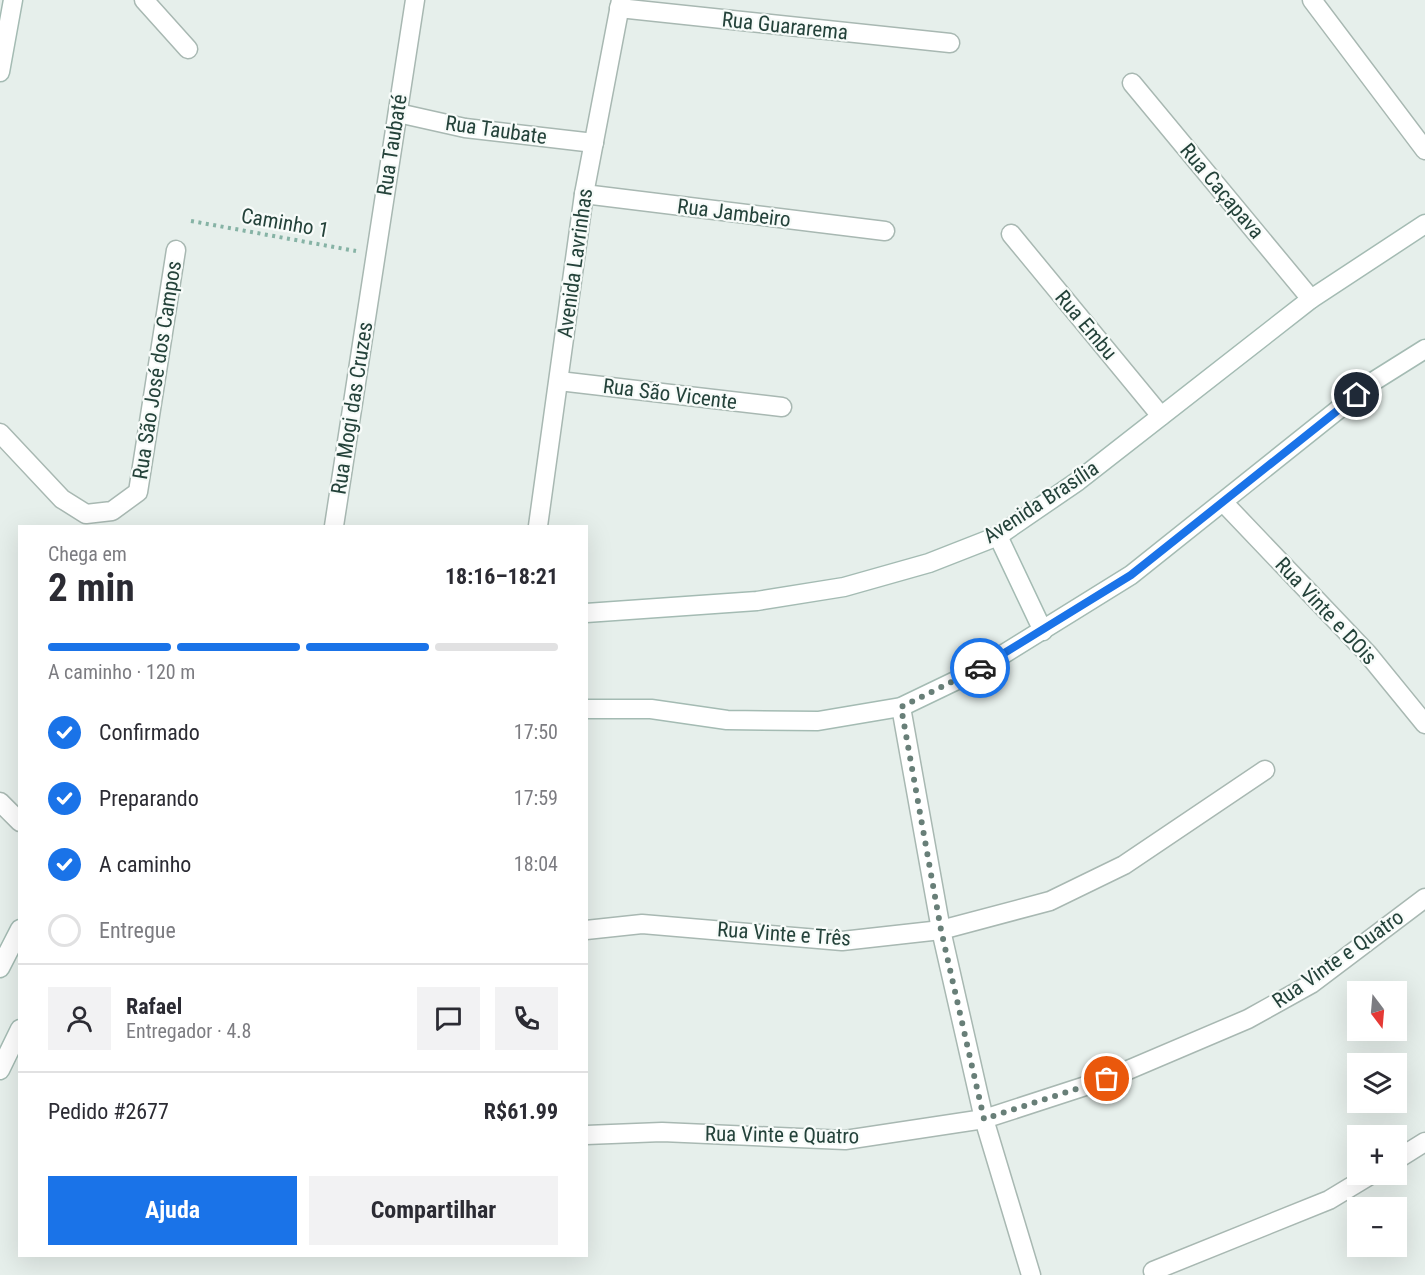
<!DOCTYPE html>
<html lang="pt">
<meta charset="utf-8">
<style>
body{margin:0;font-family:"Roboto Condensed",sans-serif;background:#f2f2f3;color:#2b2b33;height:100vh;display:flex;flex-direction:column;font-size:22px;white-space:nowrap}
*{box-sizing:border-box;margin:0}
p{font-size:20px;color:#7c7c81}
.icon{flex:none;width:33px;height:33px;fill:none;stroke:currentColor;stroke-width:2;stroke-linecap:round;stroke-linejoin:round}
.map{position:relative;flex:1;overflow:hidden}
.panel{position:absolute;left:18px;top:525px;width:570px;height:732px;display:flex;flex-direction:column;background:#fff;border-radius:0px;box-shadow:0 6px 24px #0002}
.panel>*{flex:none}
.needle{width:39px;rotate:164deg}
.fabs{position:absolute;left:1347px;top:981px;display:grid;gap:12px}
.fabs a{display:grid;place-items:center;width:60px;height:60px;border-radius:0px;background:#fff;box-shadow:0 6px 24px #0002;font-size:30px}
.pin{position:absolute;display:grid;place-items:center;width:51px;height:51px;color:#fff;margin:-26px;border:3px solid #fff;border-radius:50%;box-shadow:0 2px 6px #0007}
.courier{position:absolute;display:grid;place-items:center;width:60px;height:60px;margin:-30px;border:4px solid #1a73e8;border-radius:50%;background:#fff;color:#222;box-shadow:0 2px 8px #0007}
.head em{font-style:normal;font-weight:700}
.head div{display:flex;flex-direction:column-reverse}
.head{display:flex;align-items:center;justify-content:space-between;height:102px;padding:0 30px}
h1{font-size:39px;font-weight:700;line-height:45px}
.bar{display:grid;grid-template-columns:repeat(4,1fr);gap:9px 6px;align-content:center;height:72px;padding:0 30px}
.bar i{height:8px;border-radius:4px;background:#e1e1e2}
.bar .selected{background:#1a73e8}
.bar p{grid-column:span 4}
.line{display:flex;align-items:center;gap:15px;padding:0 30px;border-top:2px solid #e1e1e2}
.line div{flex:1}
.round{display:grid;place-items:center;flex:none;width:63px;height:63px;border-radius:0px;background:#f2f2f3}
ol{padding:0 30px;list-style:none}
li{display:flex;align-items:center;gap:18px;height:66px}
li p{margin-inline-start:auto}
li .icon{padding:6px;border-radius:50%;background:#1a73e8;color:#fff;stroke-width:4}
li:last-child{color:#7c7c81}
li i{width:33px;height:33px;border:3px solid #e1e1e2;border-radius:50%}
.primary-button{display:flex;gap:12px;margin-top:auto;padding:12px 30px}
.primary-button a{flex:1;height:69px;border-radius:0px;background:#1a73e8;color:#fff;font-size:24px;font-weight:700;line-height:69px;text-align:center}
.primary-button a+a{background:#f2f2f3;color:#2b2b33}
.map>svg:first-child{display:block}
.lines{fill:none;stroke-linecap:round;stroke-linejoin:round}
.street-casing{stroke:#a8b8b2;stroke-width:21}
.secondary-casing{stroke:#a4bbb3;stroke-width:21}
.path{stroke:#86b3a5;stroke-width:4;stroke-dasharray:3 4.5;stroke-linecap:butt}
.street{stroke:#fff;stroke-width:18}
.secondary{stroke:#fff;stroke-width:18}
.done{stroke:#687f78;stroke-width:6;stroke-dasharray:0 10.8}
.route{stroke:#1a73e8;stroke-width:8}
.labels{text-anchor:middle;dominant-baseline:central;stroke-width:4.5;stroke-linejoin:round;paint-order:stroke}
.street-label{font-size:21px;fill:#24423a;stroke:#f7fbf9}
</style>
<div class="map">
<svg width="1425" height="1275" viewBox="0 0 1425 1275">
<rect width="100%" height="100%" fill="#e6efeb"/>
<g class="lines">
<g class="street-casing">
<g id="street">
<polyline points="144,0 188,49"/>
<polyline points="1312,0 1425,150"/>
<polyline points="619,8 950,43"/>
<polyline points="1132,83 1311,299"/>
<polyline points="398,113 465,128 594,143"/>
<polyline points="584,194 885,231"/>
<polyline points="1011,234 1161,416"/>
<polyline points="559,381 782,407"/>
<polyline points="0,433 62,499 86,514 112,511 138,492 176,250"/>
<polyline points="1224,503 1367,653 1425,724"/>
<polyline points="334,526 415,0"/>
<polyline points="538,526 584,194 621,0"/>
<polyline points="901,707 941,930 984,1119 1031,1275"/>
<polyline points="0,802 20,822"/>
<polyline points="586,930 642,924 842,941 941,930 1050,901 1124,865 1265,770"/>
<polyline points="586,1135 662,1132 845,1140 984,1119 1107,1079 1248,1019 1311,984 1425,898"/>
<polyline points="1396,1160 1425,1142"/>
<polyline points="1153,1271 1329,1200 1372,1174"/>
</g>
</g>
<g class="secondary-casing">
<g id="secondary">
<polyline points="0,72 13,0"/>
<polyline points="998,536 1043,631"/>
<polyline points="586,613 757,601 844,587 929,563 998,536 1078,481 1311,299 1425,224"/>
<polyline points="586,709 651,709 727,720 818,721 901,707 978,670 1131,575 1374,381 1425,349"/>
<polyline points="0,968 20,929"/>
<polyline points="0,1070 20,1029"/>
</g>
</g>
<polyline class="path" points="191,221 356,251"/>
<use href="#street" class="street"/>
<use href="#secondary" class="secondary"/>
</g>
<g class="lines">
<polyline class="done" points="980,668 901,707 941,930 984,1119 1107,1079"/>
<polyline class="route" points="980,668 1131,575 1357,395"/>
</g>
<g class="labels">
<g class="street-label">
<text transform="translate(785 26) rotate(6)">Rua Guararema</text>
<text transform="translate(496 130) rotate(8)">Rua Taubate</text>
<text transform="translate(392 145) rotate(-81)">Rua Taubaté</text>
<text transform="translate(1222 191) rotate(50)">Rua Caçapava</text>
<text transform="translate(734 213) rotate(7)">Rua Jambeiro</text>
<text transform="translate(285 223) rotate(10)">Caminho 1</text>
<text transform="translate(575 263) rotate(-82)">Avenida Lavrinhas</text>
<text transform="translate(1086 325) rotate(50)">Rua Embu</text>
<text transform="translate(157 370) rotate(-81)">Rua São José dos Campos</text>
<text transform="translate(670 394) rotate(7)">Rua São Vicente</text>
<text transform="translate(352 408) rotate(-81)">Rua Mogi das Cruzes</text>
<text transform="translate(1041 502) rotate(-33)">Avenida Brasília</text>
<text transform="translate(1326 611) rotate(47)">Rua Vinte e DOis</text>
<text transform="translate(784 934) rotate(4)">Rua Vinte e Três</text>
<text transform="translate(1338 959) rotate(-35)">Rua Vinte e Quatro</text>
<text transform="translate(782 1135) rotate(1)">Rua Vinte e Quatro</text>
</g>
</g>
</svg>
<div class="fabs">
<a><svg class="needle" viewBox="-14 -14 28 28"><path d="M0-13l5 13h-10z" fill="#e53935"/><path d="M0 13l5-13h-10z" fill="#7c7c81"/></svg></a>
<a><svg class="icon" aria-label="layers" viewBox="0 0 24 24"><path d="M12 4l9 5-9 5-9-5zM3 14l9 5 9-5"/></svg></a>
<a>+</a>
<a>−</a>
</div>
<div class="pin" style="left:1107px;top:1079px;background:#ea580c"><svg class="icon" aria-label="bag" viewBox="0 0 24 24"><path d="M5 8h14l-1 12H6zM9 8a3 3 0 0 1 6 0"/></svg></div>
<div class="pin" style="left:1357px;top:395px;background:#1f2937"><svg class="icon" aria-label="home" viewBox="0 0 24 24"><path d="M3 11l9-7 9 7M6 9v11h12V9"/></svg></div>
<div class="courier" style="left:980px;top:668px"><svg class="icon" aria-label="car" viewBox="0 0 24 24"><path d="M5 17H2v-5l4-1 3-4h7l3 4 3 1v5h-3M9 17h6M6 11h13"/><circle cx="7" cy="17" r="2"/><circle cx="17" cy="17" r="2"/></svg></div>
<section class="panel">
<div class="head"><div><h1>2 min</h1><p>Chega em</p></div><em>18:16–18:21</em></div>
<div class="bar"><i class="selected"></i><i class="selected"></i><i class="selected"></i><i></i><p>A caminho · 120 m</p></div>
<ol>
<li><svg class="icon" aria-label="check" viewBox="0 0 24 24"><path d="M5 12l5 5 9-10"/></svg>Confirmado<p>17:50</p></li>
<li><svg class="icon" aria-label="check" viewBox="0 0 24 24"><path d="M5 12l5 5 9-10"/></svg>Preparando<p>17:59</p></li>
<li><svg class="icon" aria-label="check" viewBox="0 0 24 24"><path d="M5 12l5 5 9-10"/></svg>A caminho<p>18:04</p></li>
<li><i></i>Entregue</li>
</ol>
<div class="line" style="height:108px"><a class="round"><svg class="icon" aria-label="person" viewBox="0 0 24 24"><circle cx="12" cy="8" r="4"/><path d="M4 21q1-7 8-7t8 7"/></svg></a><div><b>Rafael</b><p>Entregador · 4.8</p></div><a class="round"><svg class="icon" aria-label="chat" viewBox="0 0 24 24"><path d="M4 5h16v11H9l-5 4z"/></svg></a><a class="round"><svg class="icon" aria-label="phone" viewBox="0 0 24 24"><path d="M5 4h4l2 5-3 2q2 4 5 5l2-3 5 2v4C11 20 4 13 5 4z"/></svg></a></div>
<div class="line" style="height:78px"><div>Pedido #2677</div><b>R$61.99</b></div>
<div class="primary-button"><a>Ajuda</a><a>Compartilhar</a></div>
</section>
</div>
